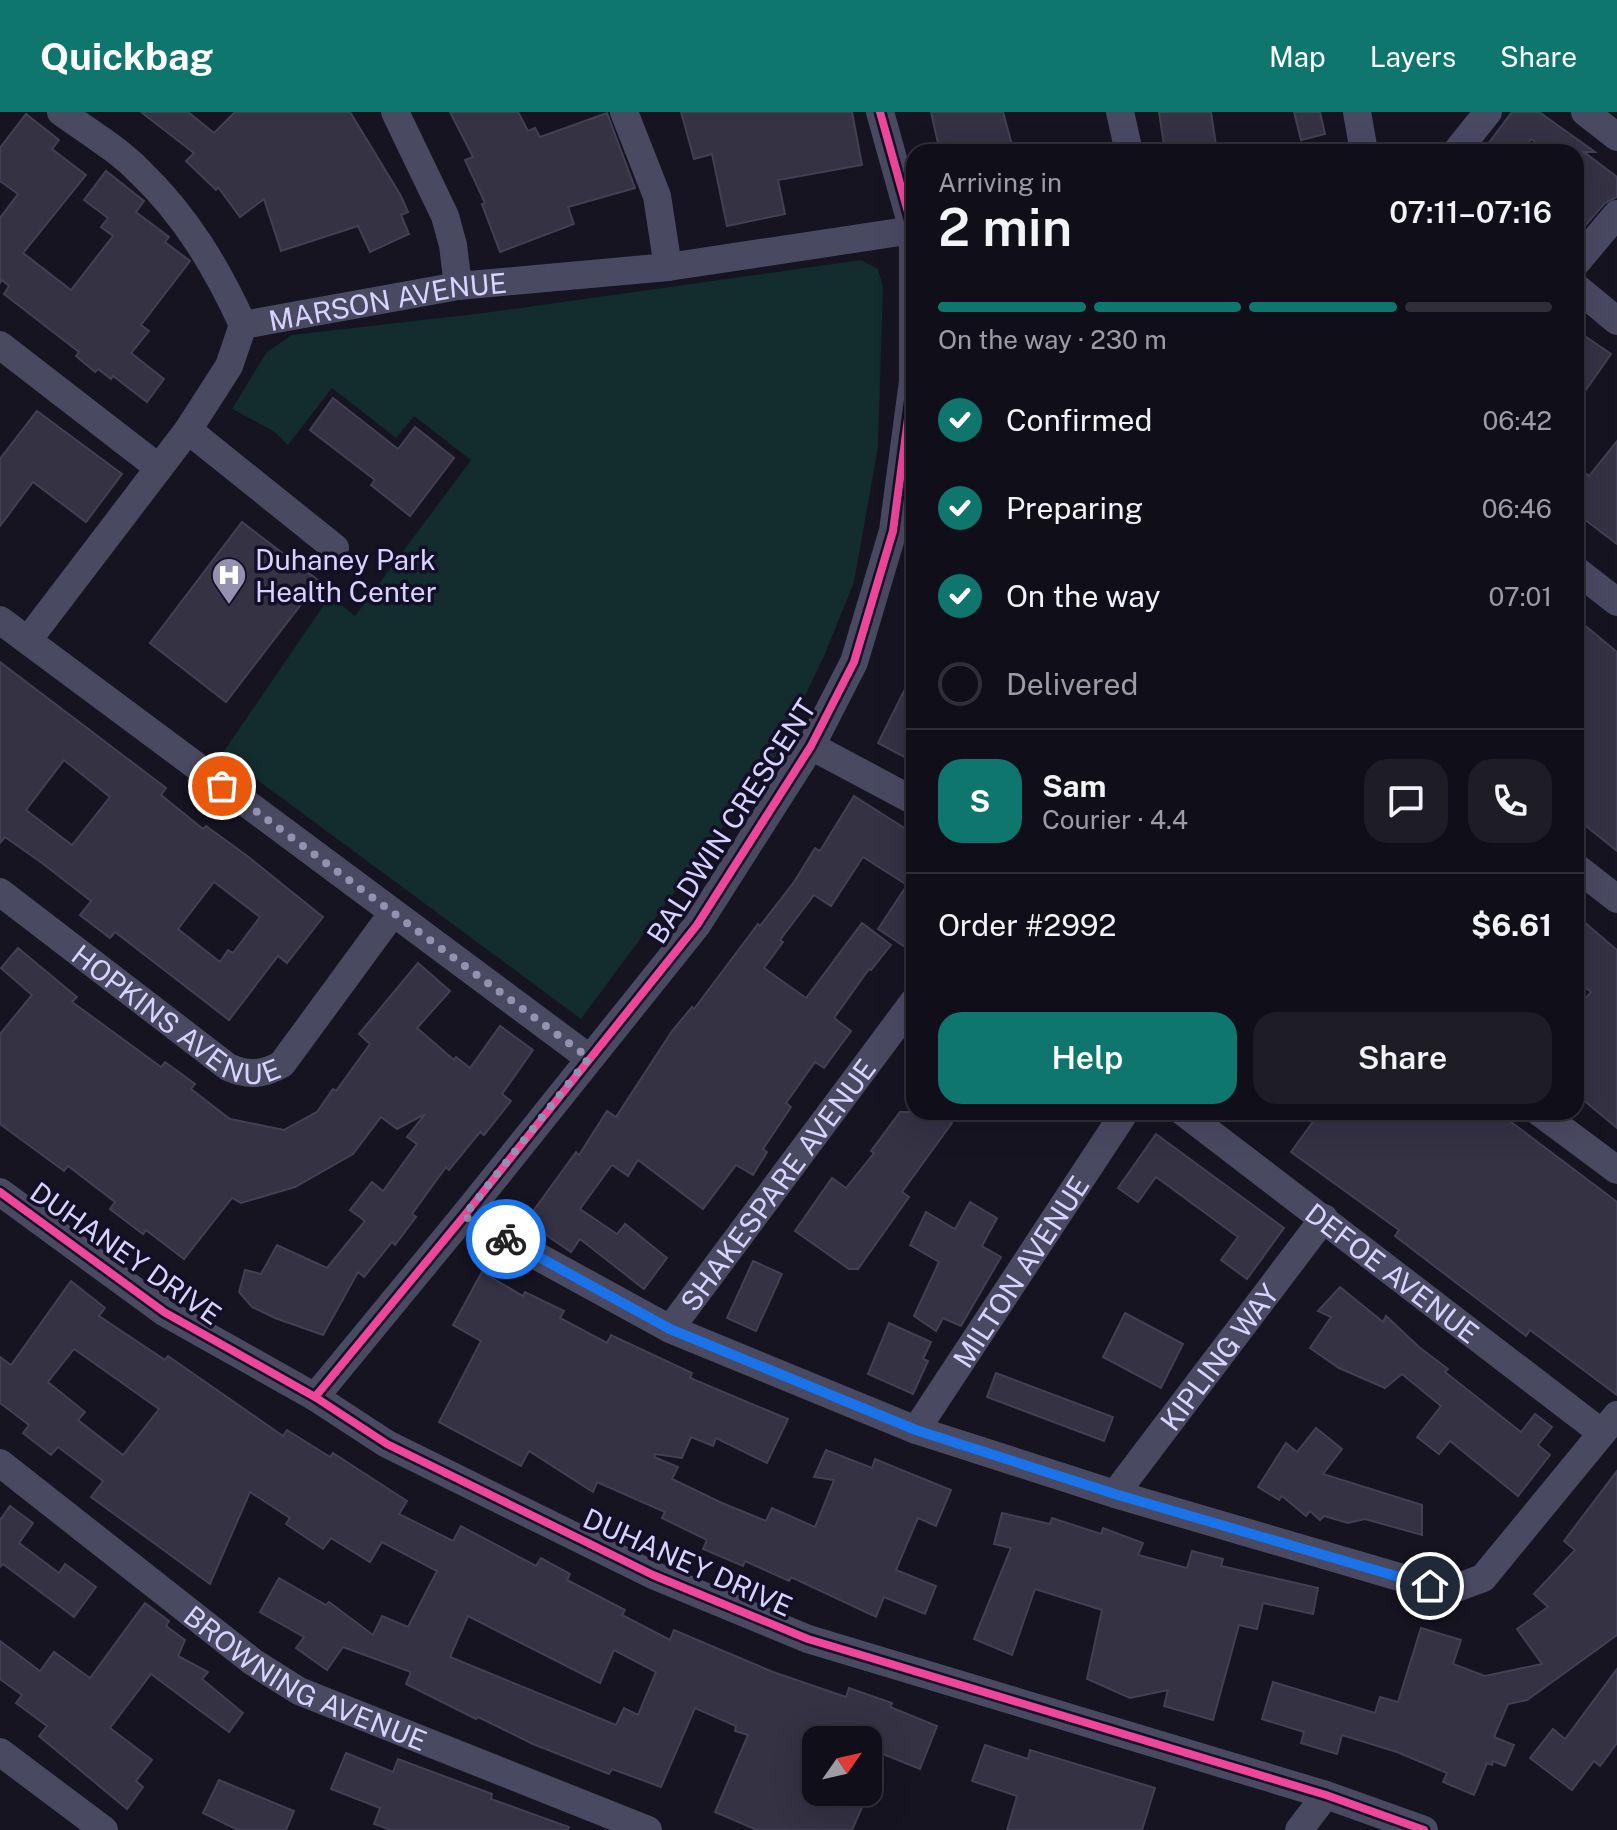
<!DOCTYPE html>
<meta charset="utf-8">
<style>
body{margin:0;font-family:"Public Sans",sans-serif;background:#1e1d26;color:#f1f3f6;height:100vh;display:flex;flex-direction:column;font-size:30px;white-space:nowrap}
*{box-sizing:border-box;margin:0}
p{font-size:26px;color:#9c9ca2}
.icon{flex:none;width:44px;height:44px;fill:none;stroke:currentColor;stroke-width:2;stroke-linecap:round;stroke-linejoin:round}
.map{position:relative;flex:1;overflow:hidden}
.drawer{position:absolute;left:906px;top:32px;width:678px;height:976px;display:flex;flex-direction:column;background:#100f19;border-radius:24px;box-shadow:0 8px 32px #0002,0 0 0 2px #302f38}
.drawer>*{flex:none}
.needle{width:52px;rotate:56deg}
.tools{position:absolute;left:802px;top:1614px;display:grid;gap:16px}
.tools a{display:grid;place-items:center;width:80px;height:80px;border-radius:16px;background:#100f19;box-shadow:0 8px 32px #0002,0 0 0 2px #302f38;font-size:40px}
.pin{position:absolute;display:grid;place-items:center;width:68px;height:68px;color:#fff;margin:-34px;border:4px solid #fff;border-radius:50%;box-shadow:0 2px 8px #0007}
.courier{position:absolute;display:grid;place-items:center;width:80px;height:80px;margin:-40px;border:6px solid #1a73e8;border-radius:50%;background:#fff;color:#222;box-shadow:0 2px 10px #0007}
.head em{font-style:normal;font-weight:600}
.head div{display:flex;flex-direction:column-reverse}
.head{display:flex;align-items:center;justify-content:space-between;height:136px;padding:0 32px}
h1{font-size:52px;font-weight:600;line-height:60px}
.bar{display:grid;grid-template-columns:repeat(4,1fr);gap:12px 8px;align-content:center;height:96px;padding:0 32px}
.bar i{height:10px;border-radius:6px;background:#302f38}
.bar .current{background:#0f766e}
.bar p{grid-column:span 4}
.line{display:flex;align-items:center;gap:20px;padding:0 32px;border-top:2px solid #302f38}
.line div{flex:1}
.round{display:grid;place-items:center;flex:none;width:84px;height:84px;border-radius:24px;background:#1e1d26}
ol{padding:0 32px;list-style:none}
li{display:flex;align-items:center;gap:24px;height:88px}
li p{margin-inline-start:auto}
li .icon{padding:8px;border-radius:50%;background:#0f766e;color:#fff;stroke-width:4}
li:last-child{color:#9c9ca2}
li i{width:44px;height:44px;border:4px solid #302f38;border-radius:50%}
.cta{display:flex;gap:16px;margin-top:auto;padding:16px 32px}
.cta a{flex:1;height:92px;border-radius:24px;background:#0f766e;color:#fff;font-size:32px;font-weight:600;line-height:92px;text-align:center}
.cta a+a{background:#1e1d26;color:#f1f3f6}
header{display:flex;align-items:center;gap:48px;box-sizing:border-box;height:112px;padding:0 40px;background:#0f766e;color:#fff}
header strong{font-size:38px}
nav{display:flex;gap:44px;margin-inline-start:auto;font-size:28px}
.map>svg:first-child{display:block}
.green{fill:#132c2d}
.building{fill:#343243;stroke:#433f54;stroke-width:2;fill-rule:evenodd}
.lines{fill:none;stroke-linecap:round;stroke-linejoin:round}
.minor{stroke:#4a4962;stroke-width:28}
.cycleway-casing{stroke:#130f26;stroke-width:13}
.cycleway{stroke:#ed469a;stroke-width:8}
.done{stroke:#9591b1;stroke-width:8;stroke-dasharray:0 14.4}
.route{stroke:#1a73e8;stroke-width:10}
.labels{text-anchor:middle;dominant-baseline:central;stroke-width:7;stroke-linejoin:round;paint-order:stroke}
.street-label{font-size:28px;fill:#d9d4ff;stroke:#130f26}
.poi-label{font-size:28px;fill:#d9d4ff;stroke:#130f26;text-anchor:start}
</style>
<header>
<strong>Quickbag</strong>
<nav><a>Map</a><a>Layers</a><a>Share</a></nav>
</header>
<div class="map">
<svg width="1617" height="1718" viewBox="0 0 1617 1718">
<rect width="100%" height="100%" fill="#161421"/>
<polygon class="green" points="861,148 878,157 883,175 878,335 854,470 825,542 777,642 581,907 222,642 330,484 355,504 471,348 414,304 396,326 332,276 288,333 275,320 232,297 266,241 292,223 484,201"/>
<g class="building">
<polygon points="141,0 188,0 214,21 235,0 350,0 401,84 408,100 401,103 409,122 370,140 358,114 281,139 264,87 240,105 218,75 216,78 186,49 194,41"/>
<polygon points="450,0 518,0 528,19 535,16 540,25 607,1 635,76 568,95 574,112 500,140 482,92 485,91 465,48 473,45"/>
<polygon points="681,0 852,0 862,53 778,68 785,102 727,114 712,42 694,47"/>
<polygon points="931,0 1003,0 1014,40 940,40"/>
<polygon points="1159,0 1211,0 1217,40 1165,40"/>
<polygon points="1294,0 1320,0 1325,22 1301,28"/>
<polygon points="1512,0 1539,0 1595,40 1584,40 1617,65 1617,85 1605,91 1582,117 1576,112 1576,40 1548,40 1531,27 1522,40 1482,40"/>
<polygon points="26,2 59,28 52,37 86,63 23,141 71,178 113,124 101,115 108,106 84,88 106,59 144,89 136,100 169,125 165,130 190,149 141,213 149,219 131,241 164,267 147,290 113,264 111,267 98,257 95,260 76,244 79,240 4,182 9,174 2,168 0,171 0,106 18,82 0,69 0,36"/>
<polygon points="1576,218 1611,242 1576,292"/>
<polygon points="333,286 398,337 415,315 454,346 410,404 371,373 375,368 310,318"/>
<polygon points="37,299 122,362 86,410 33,370 0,414 0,347"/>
<polygon points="1617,329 1617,432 1576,401 1576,354 1589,364"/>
<polygon points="242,410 319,469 226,590 150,531"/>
<polygon points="1576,506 1617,540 1617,739 1576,706"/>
<path d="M0,550L166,676L161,683L203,717L206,714L246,743L323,805L287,851L278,844L229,908L115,820L110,826L80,803L91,789L42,751L5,725L0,731ZM64,648L110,685L72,733L26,698ZM214,770L260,805L233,841L228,838L220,850L178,817Z"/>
<polygon points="914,559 914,650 878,631"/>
<polygon points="854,684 914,722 914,841 878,817 907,773 863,745 831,794 814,783 780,828 783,830 764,856 806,886 862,811 891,833 871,858 869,857 834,906 851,919 824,956 815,950 786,991 791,995 763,1037 767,1040 753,1063 736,1053 703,1097 638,1048 628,1064 612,1053 580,1097 617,1122 625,1112 667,1146 644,1177 580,1127 571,1140 526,1109 576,1040 579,1043 607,999 616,1005 672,919 692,895 694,897 758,812 760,814 794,770 815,736 820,739"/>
<polygon points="1576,803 1617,838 1617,1016 1576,982 1576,898 1591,880 1576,868"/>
<polygon points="18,836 77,885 72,890 161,955 165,950 195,972 191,977 230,1007 284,1018 317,1000 333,977 336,979 370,932 359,922 418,851 450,879 417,916 454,948 456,945 470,956 500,914 533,938 502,982 511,989 484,1023 480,1020 449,1058 446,1055 412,1102 416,1105 395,1133 392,1130 364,1165 358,1160 323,1223 275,1206 252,1195 239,1180 245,1158 261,1162 277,1133 327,1156 365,1109 350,1098 372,1070 383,1079 417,1032 407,1025 425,1002 397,1017 381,1005 353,1042 295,1075 241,1091 232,1086 184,1147 146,1118 143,1122 110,1097 115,1090 68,1054 64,1059 0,1012 0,922 32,883 1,856"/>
<polygon points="900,1000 939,1000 952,1011 902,1080 909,1085 858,1157 849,1157 795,1119 832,1066 846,1076 874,1041 871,1039"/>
<polygon points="1320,1000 1498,1000 1617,1090 1617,1283 1530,1218 1526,1224 1395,1124 1399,1118 1291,1040"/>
<polygon points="1156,1022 1284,1116 1247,1167 1221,1148 1238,1125 1156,1065 1138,1090 1118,1076"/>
<polygon points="970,1090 997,1106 982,1134 1001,1145 961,1214 943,1206 936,1219 914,1204 939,1150 910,1133 926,1100 955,1117"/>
<polygon points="753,1149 782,1162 756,1219 727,1206"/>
<polygon points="482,1160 523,1184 525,1180 564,1199 560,1206 607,1231 611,1223 692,1261 690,1266 788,1307 767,1351 716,1326 713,1334 691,1325 682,1346 655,1342 654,1345 678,1355 672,1367 722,1391 766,1409 772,1396 815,1415 834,1368 814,1365 826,1338 872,1356 875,1347 951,1378 936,1414 918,1406 896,1458 936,1474 925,1502 884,1485 876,1505 791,1465 789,1469 745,1449 743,1454 703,1437 707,1428 662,1406 665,1400 597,1370 593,1380 529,1339 521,1354 439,1310 481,1229 453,1213"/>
<path d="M71,1169L105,1196L99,1204L165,1248L168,1244L283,1324L287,1318L330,1345L333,1341L407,1389L399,1402L453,1429L461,1414L536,1454L541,1446L570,1462L567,1468L625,1498L622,1503L670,1528L674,1518L773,1560L846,1585L849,1576L892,1591L890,1595L937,1614L920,1657L868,1636V1628H816V1680H869L852,1718H757L715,1700L748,1623L735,1619L736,1614L695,1596L661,1675L612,1657L609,1662L533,1632L478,1605L476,1607L406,1572L411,1560L343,1535L327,1558L296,1536L304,1525L260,1500L279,1466L326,1493L329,1490L373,1523L382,1504L408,1515L437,1459L382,1430L370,1450L331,1426L323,1437L286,1412L290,1406L250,1380L210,1472L91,1385L103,1369L58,1335L51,1343L23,1321L29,1313L0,1291V1245L11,1253ZM74,1237L159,1297L123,1343L78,1308L85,1300L48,1270ZM468,1504L600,1571L614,1538L656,1560L638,1603L624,1596L616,1613L450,1545Z"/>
<polygon points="1340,1175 1383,1210 1386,1204 1419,1235 1448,1257 1445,1260 1521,1320 1535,1302 1552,1315 1538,1333 1550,1343 1518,1384 1450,1329 1439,1342 1417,1325 1441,1294 1402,1262 1385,1276 1339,1256 1310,1236 1331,1205 1318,1199"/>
<polygon points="1125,1201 1183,1232 1161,1276 1103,1245"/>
<polygon points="889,1211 931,1230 923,1247 928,1249 913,1282 868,1262"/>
<polygon points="996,1261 1113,1305 1104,1329 987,1285"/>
<polygon points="1316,1316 1342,1337 1323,1362 1422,1393 1422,1423 1365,1407 1348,1411 1324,1404 1320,1408 1310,1399 1306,1404 1282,1384 1279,1388 1258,1375 1286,1331 1297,1340"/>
<polygon points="1617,1359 1617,1523 1527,1588 1508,1592 1494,1625 1514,1633 1505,1654 1493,1649 1492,1653 1487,1651 1474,1683 1443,1670 1447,1661 1397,1640 1342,1623 1337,1642 1301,1631 1304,1620 1262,1607 1273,1570 1375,1601 1380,1585 1398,1590 1421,1516 1461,1528 1453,1552 1485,1564 1542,1552 1517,1517 1548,1495 1534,1482 1575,1438 1564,1429"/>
<polygon points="10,1394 33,1411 19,1431 59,1461 65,1452 96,1475 74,1505 3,1452 0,1455 0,1408"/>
<polygon points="1002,1401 1050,1412 1052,1406 1101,1422 1103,1416 1143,1431 1138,1443 1187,1456 1192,1439 1223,1447 1221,1454 1318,1476 1313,1502 1263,1491 1257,1517 1239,1513 1213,1608 1164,1594 1168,1578 1130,1586 1087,1567 1102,1498 1035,1477 1012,1543 974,1527 1011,1436 994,1432"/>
<polygon points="145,1491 169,1509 166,1514 185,1528 178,1544 208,1560 202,1567 243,1601 229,1620 151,1562 110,1616 152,1648 136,1669 143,1675 127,1697 39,1624 47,1614 16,1591 22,1583 0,1567 0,1529 40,1559 54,1540 90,1566"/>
<polygon points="1617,1557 1617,1631 1600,1654 1594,1649 1572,1678 1530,1646 1553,1617 1565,1627"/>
<polygon points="985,1633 1028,1647 1030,1638 1155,1676 1142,1718 1007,1718 1017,1684 972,1669"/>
<polygon points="346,1641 393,1660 398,1647 492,1682 491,1687 569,1715 568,1718 391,1718 374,1712 380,1696 331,1677"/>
<polygon points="219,1668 294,1699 286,1718 238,1718 203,1701"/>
</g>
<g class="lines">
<g class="minor">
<path d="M61,0C87,19 118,37 140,60C186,104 217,156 243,213"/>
<polyline points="395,0 445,104 453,133 458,174"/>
<polyline points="624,0 657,84 668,155"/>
<polyline points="1120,0 1129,40"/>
<polyline points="1357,0 1364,40"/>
<polyline points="1585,0 1617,25"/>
<polyline points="1456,40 1488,0"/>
<polyline points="1576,151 1617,102"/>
<polyline points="1576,175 1617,209"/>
<polyline points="0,233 159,356"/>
<polyline points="188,318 335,436"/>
<polyline points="1576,458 1617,490"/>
<polyline points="0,508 589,946"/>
<path id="s1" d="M28,528L188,318L229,254L243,213L458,174L668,155L913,118"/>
<polyline points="811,634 914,689"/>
<polyline points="1576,755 1617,787"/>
<path id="s2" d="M0,780L228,955C248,964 263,963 282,952L392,802"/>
<path id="s3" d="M1183,1000L1602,1321"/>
<polyline points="1539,1000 1617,1058"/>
<polyline points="0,1080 164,1200 315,1285 387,1332 653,1463 808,1527 1326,1683 1424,1718"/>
<polyline points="464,1104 670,1217 916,1318 1115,1382 1430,1474 1456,1476 1483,1466 1617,1303"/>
<path id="s4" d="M670,1217L914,889"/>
<polyline points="315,1285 464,1104 697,813 811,634 854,550 893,419 913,269 913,118 880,0"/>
<path id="s5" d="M916,1318L1125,1000"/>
<path id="s6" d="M0,1351L253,1550L299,1579L648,1718"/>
<path id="s7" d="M1115,1382L1324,1106"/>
<polyline points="0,1640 104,1718"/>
<polyline points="1299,1718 1326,1683"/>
</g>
<g class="cycleway-casing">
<g id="cycleway">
<polyline points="0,1080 164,1200 315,1285 387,1332 653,1463 808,1527 1326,1683 1424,1718"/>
<polyline points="315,1285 464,1104 697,813 811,634 854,550 893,419 913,269 913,118 880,0"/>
</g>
</g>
<use href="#cycleway" class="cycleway"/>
</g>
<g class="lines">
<polyline class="done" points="222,674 589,946 464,1104 506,1127"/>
<polyline class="route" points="506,1127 670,1217 916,1318 1115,1382 1430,1474"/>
</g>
<defs>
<g id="hospital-pin" transform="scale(1.8)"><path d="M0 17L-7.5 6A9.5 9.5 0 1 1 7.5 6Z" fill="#9591b1" stroke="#130f26"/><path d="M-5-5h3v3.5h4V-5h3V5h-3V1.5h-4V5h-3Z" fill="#fff"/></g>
</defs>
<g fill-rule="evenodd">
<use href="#hospital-pin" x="229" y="463"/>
</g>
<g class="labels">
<g class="street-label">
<text stroke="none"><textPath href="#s1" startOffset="530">MARSON AVENUE</textPath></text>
<text transform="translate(731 709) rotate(-57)">BALDWIN CRESCENT</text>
<text stroke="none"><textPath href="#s2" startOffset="218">HOPKINS AVENUE</textPath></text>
<text stroke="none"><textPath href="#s4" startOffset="180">SHAKESPARE AVENUE</textPath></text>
<text transform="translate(126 1141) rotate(35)">DUHANEY DRIVE</text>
<text stroke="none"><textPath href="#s5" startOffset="190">MILTON AVENUE</textPath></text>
<text stroke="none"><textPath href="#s3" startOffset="264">DEFOE AVENUE</textPath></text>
<text stroke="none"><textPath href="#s7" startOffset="172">KIPLING WAY</textPath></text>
<text transform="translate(688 1450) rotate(24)">DUHANEY DRIVE</text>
<text stroke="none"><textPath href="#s6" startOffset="376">BROWNING AVENUE</textPath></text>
</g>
<g class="poi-label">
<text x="255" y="447">Duhaney Park<tspan x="255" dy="32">Health Center</tspan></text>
</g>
</g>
</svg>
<div class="tools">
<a><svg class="needle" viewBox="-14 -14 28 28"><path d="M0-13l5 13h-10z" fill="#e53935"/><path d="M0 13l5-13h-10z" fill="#9c9ca2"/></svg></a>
</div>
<div class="pin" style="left:222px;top:674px;background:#ea580c"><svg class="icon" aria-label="bag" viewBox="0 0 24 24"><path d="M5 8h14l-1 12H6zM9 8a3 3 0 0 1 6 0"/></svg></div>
<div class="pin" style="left:1430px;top:1474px;background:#1f2937"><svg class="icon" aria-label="home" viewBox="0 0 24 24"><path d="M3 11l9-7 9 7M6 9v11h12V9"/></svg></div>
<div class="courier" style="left:506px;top:1127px"><svg class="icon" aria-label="bike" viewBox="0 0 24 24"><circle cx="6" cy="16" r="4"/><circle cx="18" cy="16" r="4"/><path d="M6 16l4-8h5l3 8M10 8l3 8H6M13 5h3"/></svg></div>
<section class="drawer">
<div class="head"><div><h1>2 min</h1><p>Arriving in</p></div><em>07:11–07:16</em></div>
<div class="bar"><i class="current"></i><i class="current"></i><i class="current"></i><i></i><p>On the way · 230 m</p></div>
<ol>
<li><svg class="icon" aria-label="check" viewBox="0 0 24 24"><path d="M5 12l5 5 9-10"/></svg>Confirmed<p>06:42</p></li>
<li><svg class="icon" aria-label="check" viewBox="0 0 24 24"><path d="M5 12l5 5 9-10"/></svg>Preparing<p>06:46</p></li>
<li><svg class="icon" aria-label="check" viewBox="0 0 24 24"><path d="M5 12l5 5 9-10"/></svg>On the way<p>07:01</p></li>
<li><i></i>Delivered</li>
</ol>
<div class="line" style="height:144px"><b class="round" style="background:#0f766e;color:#fff">S</b><div><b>Sam</b><p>Courier · 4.4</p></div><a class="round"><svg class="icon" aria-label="chat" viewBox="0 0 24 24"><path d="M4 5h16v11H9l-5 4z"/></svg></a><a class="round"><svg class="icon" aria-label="phone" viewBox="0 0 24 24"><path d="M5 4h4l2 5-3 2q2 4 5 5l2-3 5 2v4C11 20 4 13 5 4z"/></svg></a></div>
<div class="line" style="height:104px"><div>Order #2992</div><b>$6.61</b></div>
<div class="cta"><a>Help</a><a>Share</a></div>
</section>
</div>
